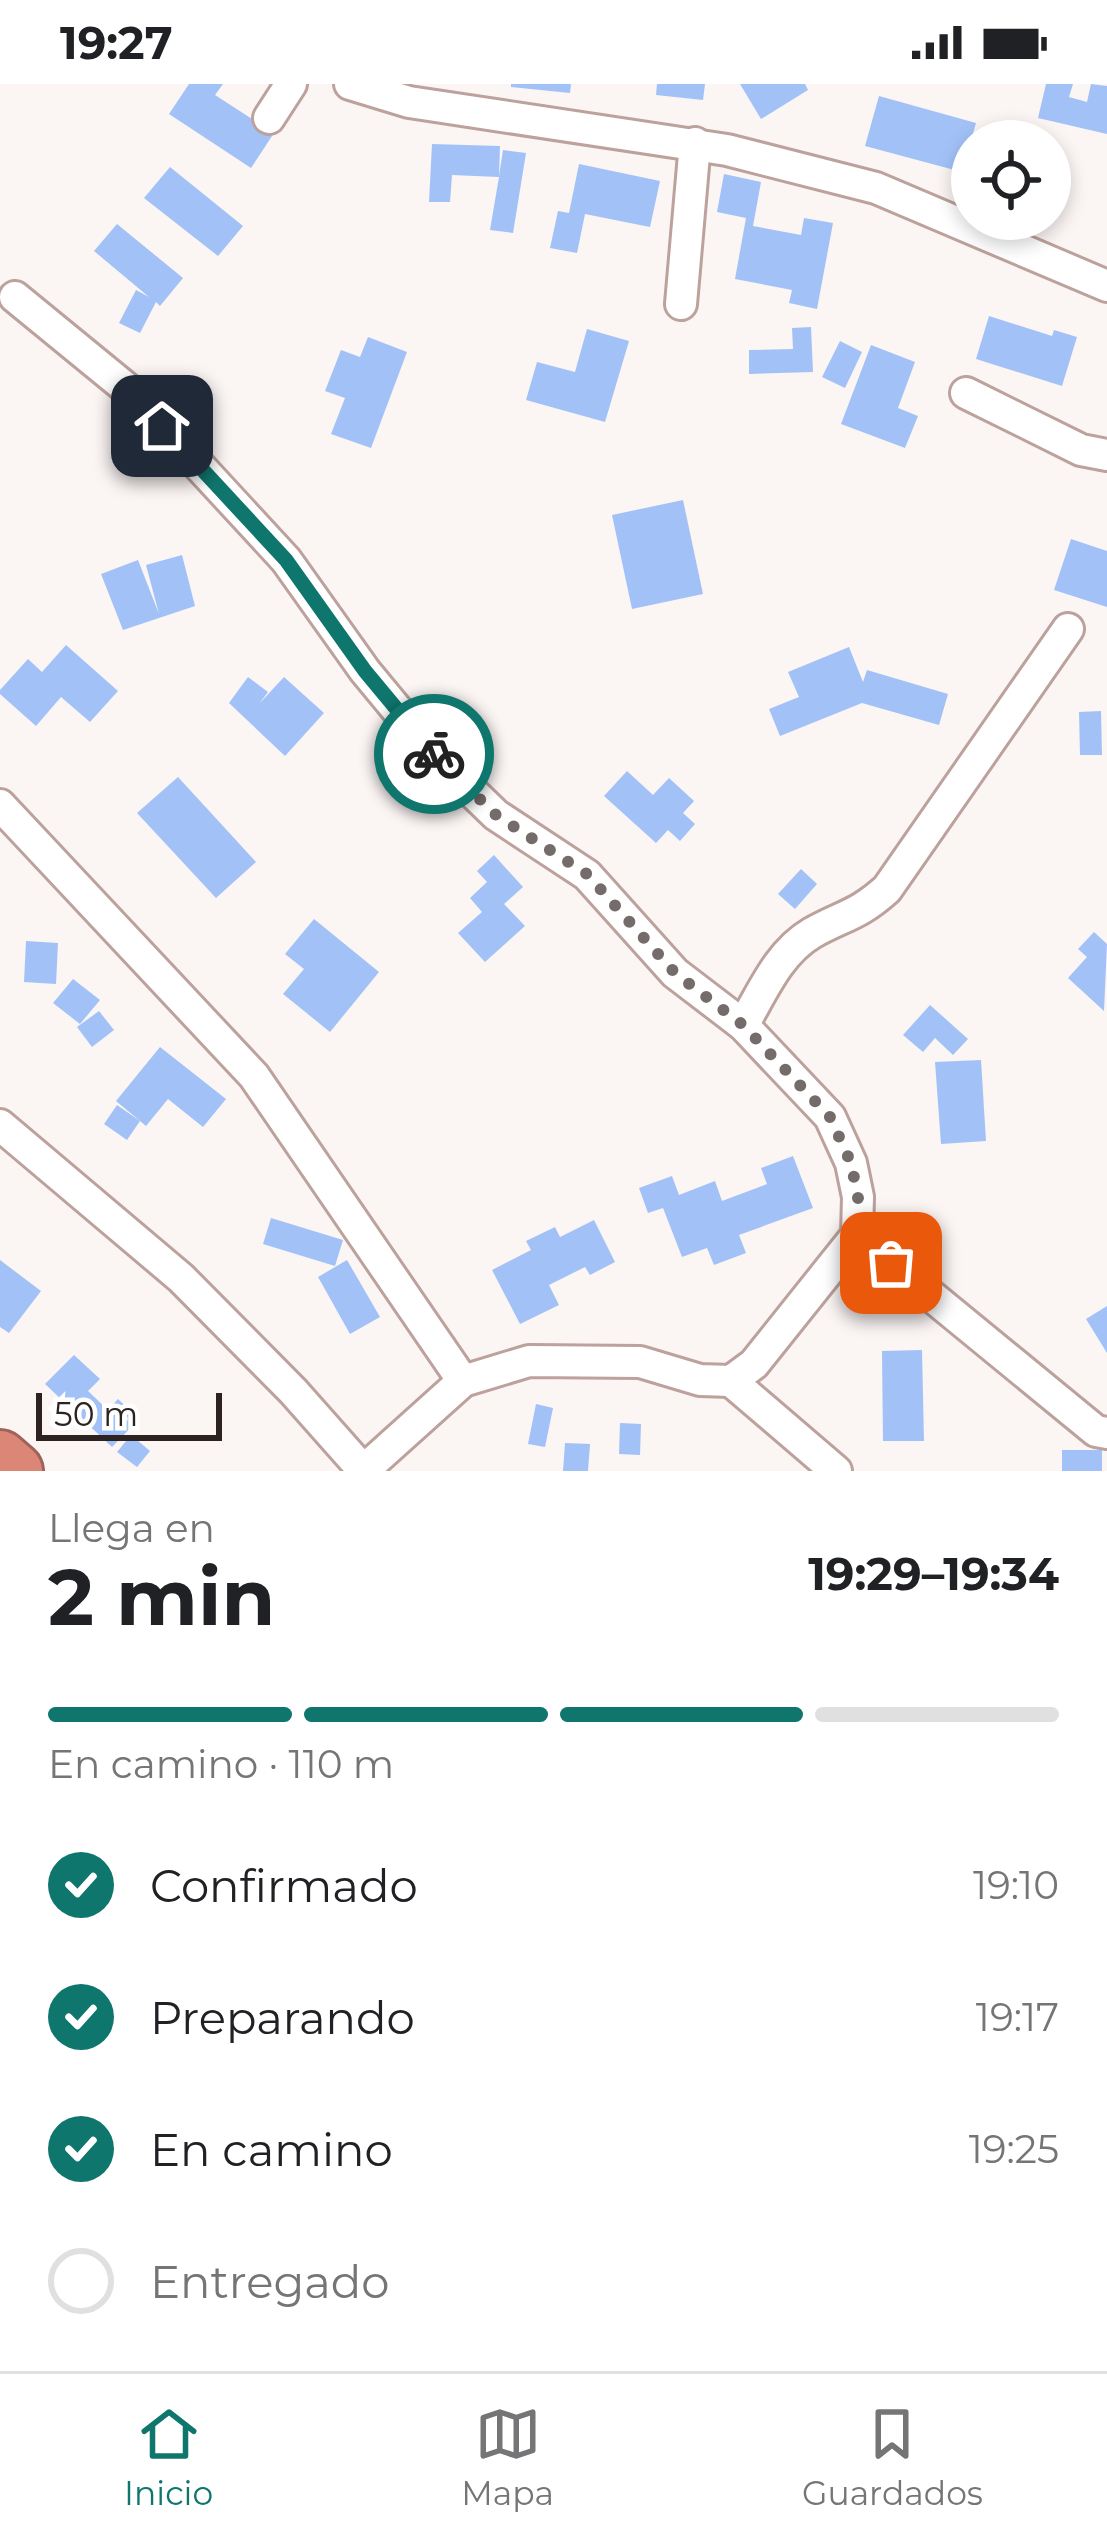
<!DOCTYPE html>
<html lang="es">
<meta charset="utf-8">
<style>
body{margin:0;font-family:Montserrat,sans-serif;background:#f2f2f2;color:#202124;height:100vh;display:flex;flex-direction:column;font-size:45px;white-space:nowrap}
*{box-sizing:border-box;margin:0}
p{font-size:39px;color:#757577}
.icon{flex:none;width:66px;height:66px;fill:none;stroke:currentColor;stroke-width:2;stroke-linecap:round;stroke-linejoin:round}
.map{position:relative;height:1387px;overflow:hidden}
.sheet{display:flex;flex-direction:column;background:#fff;flex:1}
.sheet>*{flex:none}
.fabs{position:absolute;left:951px;top:36px;display:grid;gap:24px}
.fabs a{display:grid;place-items:center;width:120px;height:120px;border-radius:50%;background:#fff;box-shadow:0 6px 18px #0003;font-size:60px}
.scale{position:absolute;left:36px;bottom:30px;width:186px;box-sizing:border-box;padding-left:12px;border:6px solid #2c2220;border-top:0;font-size:33px;line-height:42px;white-space:nowrap;color:#2c2220;-webkit-text-stroke:9px #fff;paint-order:stroke}
.pin{position:absolute;display:grid;place-items:center;width:102px;height:102px;color:#fff;margin:-51px;border-radius:24px;box-shadow:0 6px 18px #0006}
.courier{position:absolute;display:grid;place-items:center;width:120px;height:120px;margin:-60px;border:9px solid #0f766e;border-radius:50%;background:#fff;color:#222;box-shadow:0 3px 15px #0007}
.overview em{font-style:normal;font-weight:700}
.overview div{display:flex;flex-direction:column-reverse}
.overview{display:flex;align-items:center;justify-content:space-between;height:204px;padding:0 48px}
h1{font-size:78px;font-weight:700;line-height:90px}
.bar{display:grid;grid-template-columns:repeat(4,1fr);gap:18px 12px;align-content:center;height:144px;padding:0 48px}
.bar i{height:15px;border-radius:9px;background:#e0e0e0}
.bar .current{background:#0f766e}
.bar p{grid-column:span 4}
ol{padding:0 48px;list-style:none}
li{display:flex;align-items:center;gap:36px;height:132px}
li p{margin-inline-start:auto}
li .icon{padding:12px;border-radius:50%;background:#0f766e;color:#fff;stroke-width:4}
li:last-child{color:#757577}
li i{width:66px;height:66px;border:6px solid #e0e0e0;border-radius:50%}
.status{display:flex;justify-content:space-between;align-items:center;height:84px;padding:0 60px;background:#fff;direction:ltr}
.status svg{height:33px;fill:currentColor}
.tab-bar{display:flex;justify-content:space-around;align-items:center;height:168px;border-top:3px solid #e0e0e0;background:#fff;font-size:33px;color:#757577}
.tab-bar a{display:grid;justify-items:center;gap:6px}
.tab-bar .current{color:#0f766e}
.map>svg:first-child{display:block}
.building{fill:#a2c2f7}
.lines{fill:none;stroke-linecap:round;stroke-linejoin:round}
.street-casing{stroke:#bca19c;stroke-width:36}
.highway-casing{stroke:#9e6359;stroke-width:60}
.street{stroke:#fff;stroke-width:30}
.highway{stroke:#dc8677;stroke-width:54}
.done{stroke:#746c6a;stroke-width:12;stroke-dasharray:0 21.6}
.route{stroke:#0f766e;stroke-width:15}
</style>
<div class="status"><b>19:27</b><svg viewBox="0 0 49 12"><path d="M0 12V9h3v3zM5 12V6h3v6zM10 12V3h3v9zM15 12V0h3v12zM26 1h20v11H26zM47 4h2v5h-2z"/></svg></div>
<div class="map">
<svg width="1107" height="1387" viewBox="0 0 1107 1387">
<rect width="100%" height="100%" fill="#fbf5f4"/>
<g class="building">
<polygon points="189,0 223,0 215,11 274,49 251,84 169,30"/>
<polygon points="511,0 571,0 570,9 511,3"/>
<polygon points="657,0 705,0 703,16 656,11"/>
<polygon points="740,0 805,0 808,6 761,35"/>
<polygon points="1046,0 1073,0 1069,13 1087,18 1091,0 1107,2 1107,50 1038,34"/>
<polygon points="879,12 976,39 962,88 865,62"/>
<polygon points="432,60 500,62 499,92 503,66 526,69 513,149 490,146 499,93 452,91 450,118 429,118"/>
<polygon points="579,80 660,97 650,143 585,130 577,169 550,164 558,127 569,129"/>
<polygon points="170,83 243,142 218,172 144,114"/>
<polygon points="724,90 761,98 753,142 801,151 804,134 833,139 817,225 789,219 792,206 735,195 746,134 717,128"/>
<polygon points="117,140 183,194 160,222 156,218 140,249 119,239 136,206 149,213 94,167"/>
<polygon points="989,232 1052,252 1054,246 1077,253 1062,302 976,275"/>
<polygon points="811,243 813,288 749,290 749,266 793,265 792,244"/>
<polygon points="587,245 629,257 605,338 526,316 537,278 575,288"/>
<polygon points="368,253 407,268 371,364 331,350 345,314 325,307 341,266 360,273"/>
<polygon points="840,257 862,268 845,304 822,293"/>
<polygon points="871,261 915,278 898,324 918,332 905,364 841,340"/>
<polygon points="683,416 703,510 632,525 612,431"/>
<polygon points="1071,455 1107,467 1107,523 1054,506"/>
<polygon points="182,471 195,522 123,546 101,490 138,476 159,530 146,481"/>
<polygon points="66,561 118,607 90,638 61,613 36,642 0,610 0,606 28,575 42,588"/>
<polygon points="849,563 863,598 867,586 948,610 939,641 862,619 780,652 769,625 799,613 788,588"/>
<polygon points="248,593 268,608 259,620 284,593 324,629 285,672 229,619"/>
<polygon points="1101,627 1102,671 1080,671 1079,628"/>
<polygon points="627,687 653,711 669,694 694,717 683,729 695,740 680,757 668,746 656,759 604,712"/>
<polygon points="178,693 256,778 216,814 137,729"/>
<polygon points="494,771 523,803 504,820 525,842 485,878 458,849 482,828 470,814 487,798 477,787"/>
<polygon points="801,785 817,800 795,825 778,810"/>
<polygon points="314,835 379,888 330,948 283,910 304,885 285,870"/>
<polygon points="1094,848 1107,860 1104,927 1068,894 1087,873 1078,865"/>
<polygon points="26,857 58,859 56,900 24,898"/>
<polygon points="73,895 100,916 80,940 53,919"/>
<polygon points="930,921 968,955 953,971 935,954 923,968 903,951"/>
<polygon points="99,927 114,946 92,963 77,943"/>
<polygon points="160,963 226,1015 203,1043 168,1015 146,1042 116,1017"/>
<polygon points="981,976 986,1057 941,1060 935,978"/>
<polygon points="117,1021 140,1037 127,1056 104,1040"/>
<polygon points="793,1072 813,1124 739,1151 746,1169 714,1181 707,1164 682,1173 663,1124 648,1129 639,1104 672,1092 679,1111 715,1097 722,1117 767,1100 761,1084"/>
<polygon points="271,1134 343,1156 335,1182 263,1160"/>
<polygon points="594,1136 615,1178 590,1191 585,1183 549,1201 559,1221 520,1240 492,1186 531,1166 526,1157 555,1143 560,1153"/>
<polygon points="0,1176 41,1207 9,1249 0,1243"/>
<polygon points="347,1176 380,1233 350,1250 318,1193"/>
<polygon points="1107,1222 1107,1269 1086,1235"/>
<polygon points="922,1266 924,1357 883,1357 882,1267"/>
<polygon points="74,1271 100,1295 88,1307 108,1326 118,1315 139,1335 112,1363 45,1300"/>
<polygon points="536,1320 553,1324 545,1363 528,1360"/>
<polygon points="620,1339 641,1340 640,1371 619,1370"/>
<polygon points="131,1351 150,1367 137,1383 117,1368"/>
<polygon points="565,1359 590,1360 588,1387 563,1387"/>
<rect x="1062" y="1366" width="40" height="21"/>
</g>
<g class="lines">
<g class="street-casing">
<g id="street">
<polyline points="350,0 409,18 727,66 876,104 1107,202"/>
<polyline points="269,34 291,0"/>
<polyline points="15,213 131,308 286,476 365,587 437,674 496,731 587,791 675,889 743,941 830,1033 851,1079 858,1113 857,1151 754,1280 731,1297 700,1296 640,1278 529,1277 463,1297 363,1387"/>
<polyline points="681,220 695,59"/>
<polyline points="966,309 1081,366 1107,371"/>
<polyline points="0,721 254,992 463,1297"/>
<path d="M743,941C762,909 778,869 812,849C844,831 857,832 887,805L1068,545"/>
<polyline points="0,1041 181,1194 293,1307 363,1386"/>
<polyline points="857,1151 1096,1347 1107,1349"/>
<polyline points="731,1297 836,1387"/>
</g>
</g>
<g class="highway-casing">
<polyline id="highway" points="0,1374 15,1387"/>
</g>
<use href="#street" class="street"/>
<use href="#highway" class="highway"/>
</g>
<g class="lines">
<polyline class="done" points="434,670 496,731 587,790 675,889 743,941 830,1033 851,1079 858,1113 857,1151 891,1179"/>
<polyline class="route" points="162,342 286,476 365,587 434,670"/>
</g>
</svg>
<div class="fabs">
<a><svg class="icon" aria-label="locate" viewBox="0 0 24 24"><circle cx="12" cy="12" r="6"/><path d="M12 2v4M12 18v4M2 12h4M18 12h4"/></svg></a>
</div>
<div class="scale">50 m</div>
<div class="pin" style="left:891px;top:1179px;background:#ea580c"><svg class="icon" aria-label="bag" viewBox="0 0 24 24"><path d="M5 8h14l-1 12H6zM9 8a3 3 0 0 1 6 0"/></svg></div>
<div class="pin" style="left:162px;top:342px;background:#1f2937"><svg class="icon" aria-label="home" viewBox="0 0 24 24"><path d="M3 11l9-7 9 7M6 9v11h12V9"/></svg></div>
<div class="courier" style="left:434px;top:670px"><svg class="icon" aria-label="bike" viewBox="0 0 24 24"><circle cx="6" cy="16" r="4"/><circle cx="18" cy="16" r="4"/><path d="M6 16l4-8h5l3 8M10 8l3 8H6M13 5h3"/></svg></div>
</div>
<section class="sheet">
<div class="overview"><div><h1>2 min</h1><p>Llega en</p></div><em>19:29–19:34</em></div>
<div class="bar"><i class="current"></i><i class="current"></i><i class="current"></i><i></i><p>En camino · 110 m</p></div>
<ol>
<li><svg class="icon" aria-label="check" viewBox="0 0 24 24"><path d="M5 12l5 5 9-10"/></svg>Confirmado<p>19:10</p></li>
<li><svg class="icon" aria-label="check" viewBox="0 0 24 24"><path d="M5 12l5 5 9-10"/></svg>Preparando<p>19:17</p></li>
<li><svg class="icon" aria-label="check" viewBox="0 0 24 24"><path d="M5 12l5 5 9-10"/></svg>En camino<p>19:25</p></li>
<li><i></i>Entregado</li>
</ol>
</section>
<nav class="tab-bar">
<a class="current"><svg class="icon" aria-label="home" viewBox="0 0 24 24"><path d="M3 11l9-7 9 7M6 9v11h12V9"/></svg>Inicio</a>
<a><svg class="icon" aria-label="map" viewBox="0 0 24 24"><path d="M3 6l6-2 6 2 6-2v14l-6 2-6-2-6 2zM9 4v14M15 6v14"/></svg>Mapa</a>
<a><svg class="icon" aria-label="saved" viewBox="0 0 24 24"><path d="M7 4h10v16l-5-4-5 4z"/></svg>Guardados</a>
</nav>
